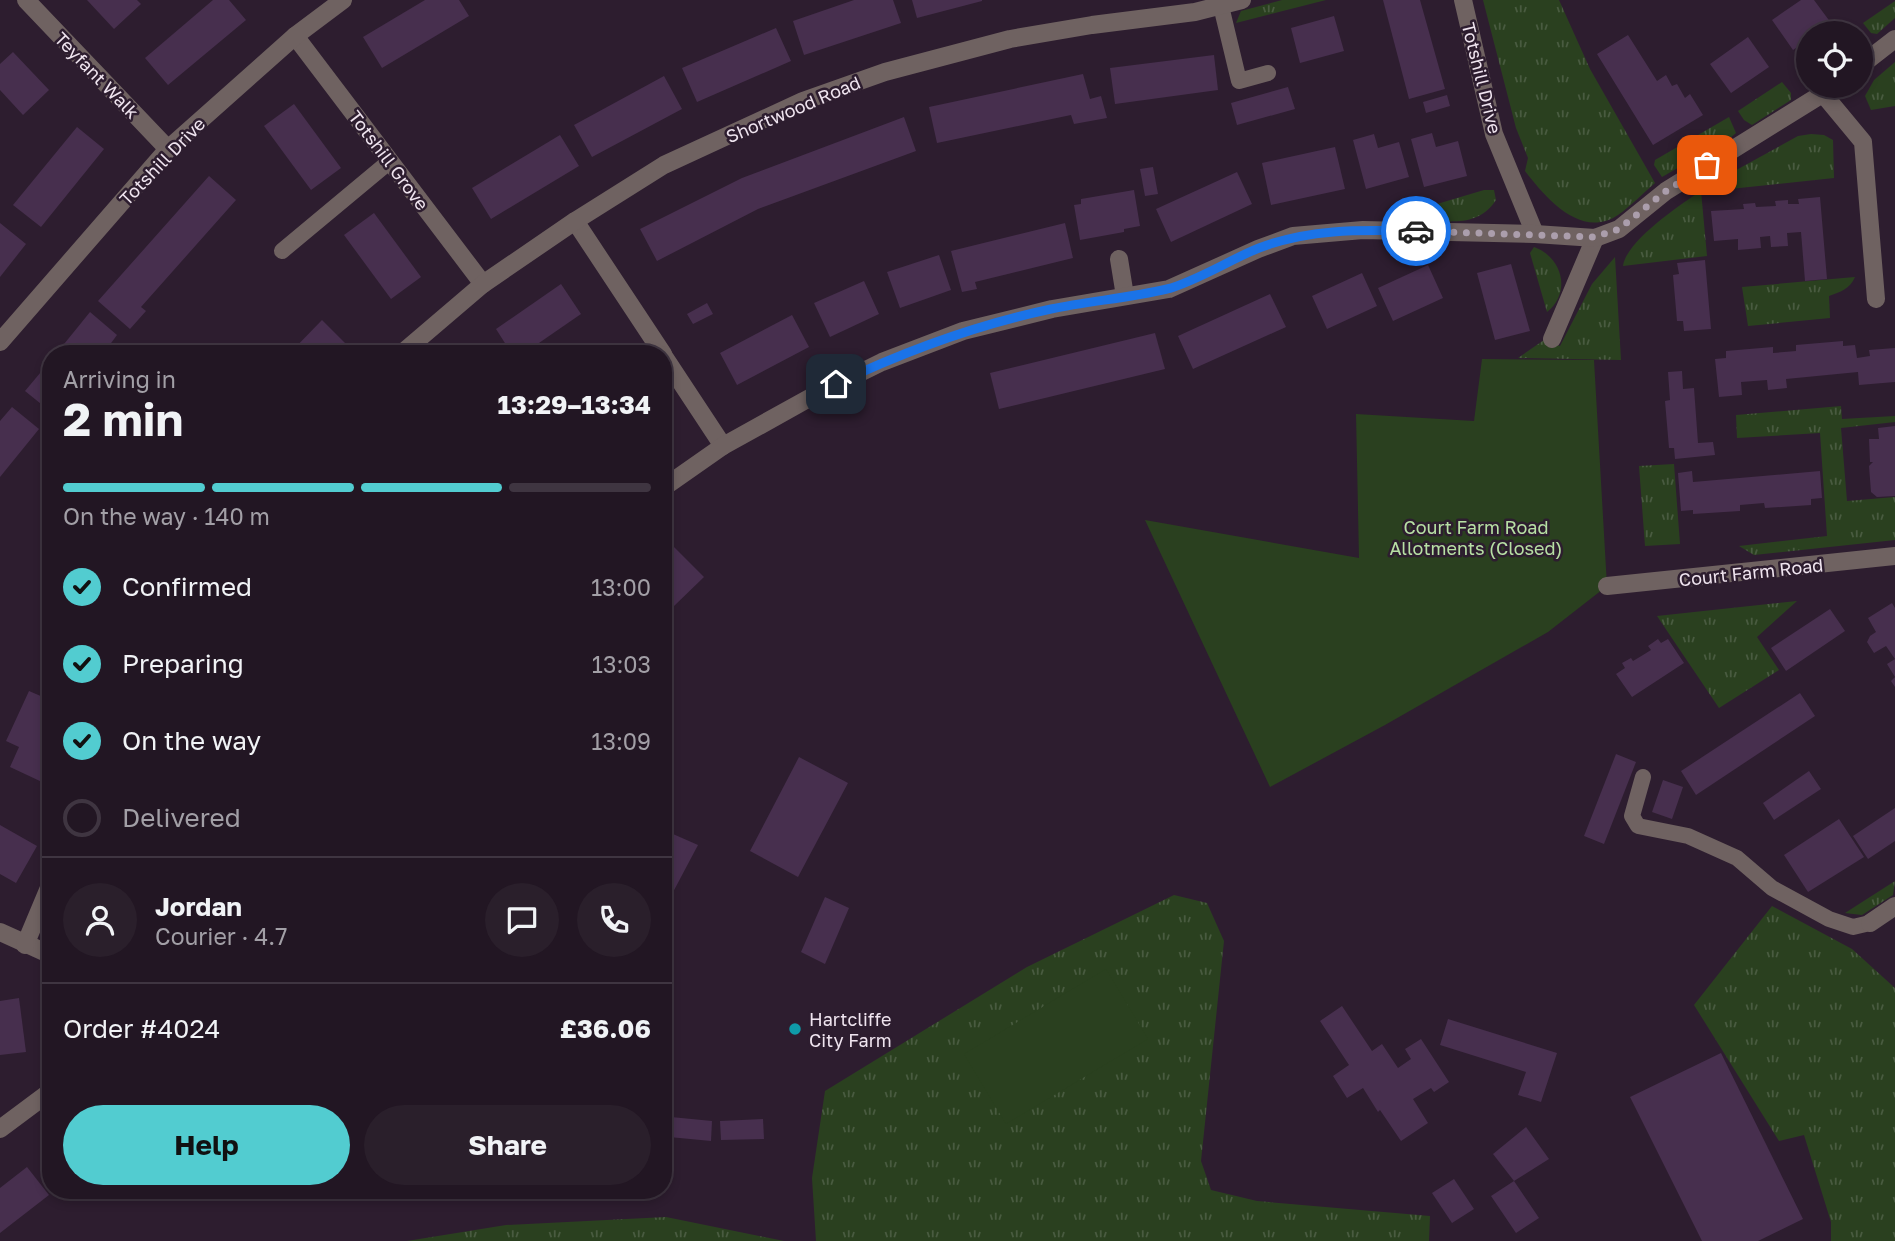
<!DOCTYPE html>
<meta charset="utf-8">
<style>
body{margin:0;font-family:"Golos Text",sans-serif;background:#2a1f2b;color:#f1f3f6;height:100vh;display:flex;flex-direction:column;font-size:26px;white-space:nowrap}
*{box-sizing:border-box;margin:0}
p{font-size:23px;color:#a29fa6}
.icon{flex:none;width:38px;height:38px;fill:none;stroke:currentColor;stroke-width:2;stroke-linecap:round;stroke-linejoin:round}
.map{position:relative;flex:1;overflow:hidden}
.drawer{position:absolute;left:42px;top:345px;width:630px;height:854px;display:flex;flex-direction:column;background:#221623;border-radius:28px;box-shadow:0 4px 10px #0003,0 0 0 2px #3f3541}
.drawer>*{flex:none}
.buttons{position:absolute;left:1796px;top:21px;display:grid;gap:14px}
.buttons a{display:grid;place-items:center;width:77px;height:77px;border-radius:50%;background:#221623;box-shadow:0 4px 10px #0003,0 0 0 2px #3f3541;font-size:35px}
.pin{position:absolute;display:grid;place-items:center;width:60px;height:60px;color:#fff;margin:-30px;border-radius:14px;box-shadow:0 4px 10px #0006}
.courier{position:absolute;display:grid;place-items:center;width:70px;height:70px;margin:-35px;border:5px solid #1a73e8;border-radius:50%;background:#fff;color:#222;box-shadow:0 2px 9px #0007}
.overview em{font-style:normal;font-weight:700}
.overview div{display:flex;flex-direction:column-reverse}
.overview{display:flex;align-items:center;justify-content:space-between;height:119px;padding:0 21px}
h1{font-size:46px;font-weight:700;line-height:52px}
.bar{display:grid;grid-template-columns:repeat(4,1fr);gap:10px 7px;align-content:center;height:84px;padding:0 21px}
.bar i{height:9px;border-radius:5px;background:#3f3541}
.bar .active{background:#52ccd0}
.bar p{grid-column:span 4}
.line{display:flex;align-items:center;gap:18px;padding:0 21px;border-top:2px solid #3f3541}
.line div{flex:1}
.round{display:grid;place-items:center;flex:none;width:74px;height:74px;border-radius:37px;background:#2a1f2b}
ol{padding:0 21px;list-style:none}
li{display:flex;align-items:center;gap:21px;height:77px}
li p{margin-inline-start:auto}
li .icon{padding:7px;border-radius:50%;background:#52ccd0;color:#111;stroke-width:4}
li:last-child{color:#a29fa6}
li i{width:38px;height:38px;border:4px solid #3f3541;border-radius:50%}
.primary-button{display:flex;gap:14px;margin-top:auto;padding:14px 21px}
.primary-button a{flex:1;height:80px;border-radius:42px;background:#52ccd0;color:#111;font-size:28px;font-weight:700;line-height:80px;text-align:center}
.primary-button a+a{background:#2a1f2b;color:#f1f3f6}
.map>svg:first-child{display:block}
.grass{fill:url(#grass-tufts)}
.garden{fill:#2a401f}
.building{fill:#472f4e}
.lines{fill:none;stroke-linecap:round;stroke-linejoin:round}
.lane{stroke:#6f6261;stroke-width:16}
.street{stroke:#6f6261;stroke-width:18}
.done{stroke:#ab9eac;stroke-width:7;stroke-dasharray:0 12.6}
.route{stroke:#1a73e8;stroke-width:9}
.culture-dot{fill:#0f9aa8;stroke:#2d1d2f;stroke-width:2.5}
.labels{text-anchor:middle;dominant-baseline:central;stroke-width:5;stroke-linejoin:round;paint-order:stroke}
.street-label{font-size:18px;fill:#efe4ef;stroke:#2d1d2f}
.park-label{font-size:18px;fill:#b7e0a4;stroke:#2d1d2f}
.poi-label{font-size:18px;fill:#efe4ef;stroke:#2d1d2f;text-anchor:start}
</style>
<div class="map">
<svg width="1895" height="1241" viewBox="0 0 1895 1241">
<defs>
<pattern id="grass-tufts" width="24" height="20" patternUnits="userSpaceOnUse" patternTransform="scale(1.75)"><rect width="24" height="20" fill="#2a401f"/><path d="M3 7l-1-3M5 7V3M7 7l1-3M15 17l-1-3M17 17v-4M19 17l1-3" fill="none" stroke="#495b40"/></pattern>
</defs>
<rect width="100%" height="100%" fill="#2d1d2f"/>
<g class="grass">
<polygon points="1282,0 1326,0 1236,23 1241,11"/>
<path d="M1483,0H1559L1590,69L1655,183C1643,193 1631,206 1618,215C1581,240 1545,197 1525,171L1528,158L1516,128Z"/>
<polygon points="1895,1 1895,18 1877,34 1871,33 1863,23"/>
<polygon points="1895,62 1895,106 1871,110 1865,96 1874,80"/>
<polygon points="1782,82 1791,93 1791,100 1752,125 1744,120 1738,111"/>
<polygon points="1729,117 1736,133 1730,138 1662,177 1654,165 1655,160"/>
<polygon points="1811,134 1824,135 1833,140 1834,178 1730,189 1729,174 1798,136"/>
<path d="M1484,190H1494L1496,200C1481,223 1460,222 1435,221L1437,204Z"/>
<path d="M1701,191L1707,256L1623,266C1626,241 1681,204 1701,191Z"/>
<path d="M1534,247C1562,257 1572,292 1547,312L1530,253Z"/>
<polygon points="1615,257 1621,360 1518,358 1544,340 1560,346 1592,284"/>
<path d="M1855,277C1850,289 1840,292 1829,296L1830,318L1748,326L1742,287Z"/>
<polygon points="1841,406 1842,419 1895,416 1895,422 1841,428 1847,501 1895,497 1895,540 1754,555 1739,546 1827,536 1820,433 1737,438 1736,415"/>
<polygon points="1674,464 1680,544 1645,546 1639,466"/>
<polygon points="1797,601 1757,637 1779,670 1719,708 1657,616"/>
<polygon points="1895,881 1893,895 1862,915 1845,913"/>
<polygon points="1174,895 1207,903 1224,941 1201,1161 1211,1190 1257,1201 1430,1216 1429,1241 816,1241 812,1178 825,1091 1027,967"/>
<polygon points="1772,906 1852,949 1895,988 1895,1241 1831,1241 1831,1222 1804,1135 1779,1141 1694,1005"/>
<polygon points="666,1217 784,1241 407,1241 506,1225"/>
</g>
<g class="garden">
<polygon points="1482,359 1594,360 1607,586 1548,632 1385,725 1270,787 1145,520 1359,558 1356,414 1474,421"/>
<polygon points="1106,969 1148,1039 1006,1124 964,1054"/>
</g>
<g class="building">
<polygon points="87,0 137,0 141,4 114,29"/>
<polygon points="213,0 229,0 246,20 168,85 145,58"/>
<polygon points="425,0 459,0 469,16 382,68 363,37"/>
<polygon points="854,0 893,0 901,23 804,55 793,21"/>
<polygon points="912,0 982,0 982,1 917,18"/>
<polygon points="1383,0 1420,0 1445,89 1409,99"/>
<polygon points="1801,0 1814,0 1831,23 1817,33 1808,33 1808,40 1793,50 1772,20"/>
<polygon points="1334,16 1344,51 1300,63 1291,28"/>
<polygon points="776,28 791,61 697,102 682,68"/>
<polygon points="1628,35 1657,81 1666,75 1672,86 1677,84 1685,98 1690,94 1703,115 1653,145 1597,54"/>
<polygon points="1748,37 1769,67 1731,93 1710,64"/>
<polygon points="13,52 49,90 23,115 0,90 0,64"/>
<polygon points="1214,55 1218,90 1115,104 1110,68"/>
<polygon points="1083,74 1090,99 1101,96 1107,118 1074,124 1071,115 937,143 929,107"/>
<polygon points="664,76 682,109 592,157 574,125"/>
<polygon points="1288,87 1295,109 1237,125 1231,103"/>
<polygon points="1447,95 1450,106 1426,113 1423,102"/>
<polygon points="294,104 341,168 311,190 264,126"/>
<polygon points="904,117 916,151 758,209 657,261 640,229 742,178"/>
<polygon points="77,127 104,149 41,227 13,205"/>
<polygon points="1432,133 1436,147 1458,141 1467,176 1424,187 1411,139"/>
<polygon points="1374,134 1378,148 1399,142 1409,177 1366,189 1353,140"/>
<polygon points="560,135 579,166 491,219 472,188"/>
<polygon points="1335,147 1345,189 1271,205 1262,163"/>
<polygon points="1153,167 1158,194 1145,196 1140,169"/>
<polygon points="1237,172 1252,204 1171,242 1156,209"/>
<polygon points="209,176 236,200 141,307 146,311 130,329 98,301"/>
<polygon points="1134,190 1140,226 1124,229 1124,232 1080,240 1074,205 1081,204 1081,199"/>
<polygon points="1820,197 1827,279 1805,281 1801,232 1787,233 1788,246 1771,247 1770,236 1760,237 1761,248 1738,250 1738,239 1714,241 1711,211 1744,209 1743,204 1755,203 1756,207 1776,206 1775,201 1788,200 1788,204 1799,204 1798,199"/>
<polygon points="374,213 421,277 391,299 344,235"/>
<polygon points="0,223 26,244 0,277"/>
<polygon points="1065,223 1073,258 975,282 977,289 962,292 951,251"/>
<polygon points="939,255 951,290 900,308 887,272"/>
<polygon points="1705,260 1711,329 1684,331 1683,321 1677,321 1673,275 1679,274 1677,263"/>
<polygon points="1511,264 1530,331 1495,340 1477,273"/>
<polygon points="1428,265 1443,298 1393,321 1378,288"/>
<polygon points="1362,273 1377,306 1327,329 1312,296"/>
<polygon points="864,281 879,314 830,337 814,303"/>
<polygon points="561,284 581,314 523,354 512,354 496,329"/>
<polygon points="1270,294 1286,327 1193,369 1178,336"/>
<polygon points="707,303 713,314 693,324 687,314"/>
<polygon points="90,312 117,335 103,354 56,354"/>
<polygon points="792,315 809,347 737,385 720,353"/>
<polygon points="322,320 347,345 339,354 289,354"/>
<polygon points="1155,333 1165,369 999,409 990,373"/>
<polygon points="1843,341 1843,346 1855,345 1857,358 1870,356 1869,350 1895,348 1895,382 1859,385 1858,372 1786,379 1787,388 1768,390 1767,380 1741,382 1742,395 1719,397 1715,359 1726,358 1726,351 1773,347 1773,353 1796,351 1796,345"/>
<polygon points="51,360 51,412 25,391"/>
<polygon points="1682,371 1683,389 1694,388 1698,443 1713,442 1715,455 1675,459 1674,448 1669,448 1665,401 1670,400 1668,372"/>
<polygon points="12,407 39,429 0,477 0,421"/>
<polygon points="1895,426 1895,496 1877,497 1871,492 1869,466 1873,462 1870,462 1869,439 1879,439 1878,428"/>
<polygon points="1692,471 1693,482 1820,471 1822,498 1811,499 1811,505 1765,508 1764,503 1740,505 1740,511 1693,514 1693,510 1681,511 1678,473"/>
<polygon points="666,539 704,577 674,606 663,596 663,542"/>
<polygon points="1892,603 1895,608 1895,687 1891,681 1895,677 1887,664 1895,659 1886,646 1874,653 1867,642 1870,636 1876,632 1868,618"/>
<polygon points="1830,609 1845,631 1786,671 1771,648"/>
<polygon points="1658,639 1661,643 1668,639 1684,663 1632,697 1616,674 1625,668 1622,663 1631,658 1633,661 1643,655 1651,650 1648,646"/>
<polygon points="51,680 51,764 42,782 10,767 19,747 6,741 29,691 43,697"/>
<polygon points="1800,693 1815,716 1696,795 1681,771"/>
<polygon points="1616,754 1636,762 1604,844 1584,836"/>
<polygon points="799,757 848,783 798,877 750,851"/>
<polygon points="1809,771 1821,789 1774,820 1763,803"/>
<polygon points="1663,780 1683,787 1672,819 1652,812"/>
<polygon points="1895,808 1895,841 1868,859 1853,836"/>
<polygon points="1839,819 1864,857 1808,892 1784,855"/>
<polygon points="0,825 37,846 16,883 0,874"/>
<polygon points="673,834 698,845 663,911 663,854"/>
<polygon points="825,897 849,908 825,964 801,952"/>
<polygon points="19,998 26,1052 0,1055 0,1001"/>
<polygon points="1342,1006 1372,1051 1382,1044 1398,1068 1411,1059 1405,1049 1421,1039 1449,1082 1434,1092 1431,1088 1413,1099 1428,1123 1401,1141 1380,1110 1378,1112 1363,1088 1347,1098 1333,1076 1349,1065 1320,1021"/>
<polygon points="1448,1019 1557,1053 1541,1102 1518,1095 1526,1072 1440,1045"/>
<polygon points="1721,1053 1803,1219 1758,1241 1702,1241 1630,1097"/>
<polygon points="671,1117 712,1121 711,1141 669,1137"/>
<polygon points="763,1119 764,1139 721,1140 720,1121"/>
<polygon points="1526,1127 1549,1159 1514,1181 1493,1154"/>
<polygon points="27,1167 49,1195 0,1233 0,1188"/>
<polygon points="1454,1179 1474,1209 1452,1223 1432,1193"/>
<polygon points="1514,1181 1539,1218 1516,1233 1491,1196"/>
</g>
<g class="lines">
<g class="lane">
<polyline points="1221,6 1239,81 1268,73"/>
<polyline points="282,251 390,161"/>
<polyline points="1643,777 1632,816 1638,826 1688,836 1737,858 1772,888 1829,919 1853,927 1870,923"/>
</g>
<g class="street">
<polyline points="26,0 168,149"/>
<polyline points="1463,0 1494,134 1535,234"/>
<polyline points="295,36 483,284"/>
<polyline points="1860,66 1895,39"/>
<polyline points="1824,95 1863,142 1876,299"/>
<polyline points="575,221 663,354"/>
<polyline points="1119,259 1125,296"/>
<polyline points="1552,339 1595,238"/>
<polyline points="0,342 168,149 295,36 343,0"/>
<polyline points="401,354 483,284 575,221 664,165 803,101 885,72 1010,39 1092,25 1195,12 1242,0"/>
<polyline points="663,355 723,446"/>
<polyline points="663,488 723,446 813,396 882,362 963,331 1052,309 1169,289 1258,249 1293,236 1363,230 1535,234 1595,238 1619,229 1666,191 1835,86"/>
<polyline points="1607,586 1895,556"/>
<polyline points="1870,923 1895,906"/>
<polyline points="0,932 51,955"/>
<polyline points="25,945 51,883"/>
<polyline points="0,1129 51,1091"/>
</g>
</g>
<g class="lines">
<polyline class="done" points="1416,231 1595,237 1619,229 1666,191 1707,165"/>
<path class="route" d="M836,384C905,351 976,325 1051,309C1089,301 1129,298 1167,289C1195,282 1231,259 1259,248C1311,228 1362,230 1416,231"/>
</g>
<circle class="culture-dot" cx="795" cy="1029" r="7"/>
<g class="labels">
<g class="street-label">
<text transform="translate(97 75) rotate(46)">Teyfant Walk</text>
<text transform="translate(1482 78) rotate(76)">Totshill Drive</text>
<text transform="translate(793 109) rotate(-23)">Shortwood Road</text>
<text transform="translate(389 160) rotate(53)">Totshill Grove</text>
<text transform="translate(162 161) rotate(-46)">Totshill Drive</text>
<text transform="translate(1751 572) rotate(-6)">Court Farm Road</text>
</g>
<g class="park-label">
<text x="1476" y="527">Court Farm Road<tspan x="1476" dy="21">Allotments (Closed)</tspan></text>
</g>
<g class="poi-label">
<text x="809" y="1019">Hartcliffe<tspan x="809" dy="21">City Farm</tspan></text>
</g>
</g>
</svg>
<div class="buttons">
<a><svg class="icon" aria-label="locate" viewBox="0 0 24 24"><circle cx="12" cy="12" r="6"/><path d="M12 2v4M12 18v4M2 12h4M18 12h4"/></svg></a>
</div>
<div class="pin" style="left:1707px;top:165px;background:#ea580c"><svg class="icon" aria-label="bag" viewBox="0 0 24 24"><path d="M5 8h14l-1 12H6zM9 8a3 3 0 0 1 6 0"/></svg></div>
<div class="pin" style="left:836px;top:384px;background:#1f2937"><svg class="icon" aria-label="home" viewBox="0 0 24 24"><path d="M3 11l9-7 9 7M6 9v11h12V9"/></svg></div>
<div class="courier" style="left:1416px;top:231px"><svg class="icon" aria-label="car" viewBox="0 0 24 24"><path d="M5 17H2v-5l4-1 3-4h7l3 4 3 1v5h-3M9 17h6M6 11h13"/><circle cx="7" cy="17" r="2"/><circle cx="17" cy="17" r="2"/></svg></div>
<section class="drawer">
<div class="overview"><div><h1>2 min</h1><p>Arriving in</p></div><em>13:29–13:34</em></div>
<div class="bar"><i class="active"></i><i class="active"></i><i class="active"></i><i></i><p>On the way · 140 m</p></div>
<ol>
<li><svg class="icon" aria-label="check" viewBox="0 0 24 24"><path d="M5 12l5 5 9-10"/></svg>Confirmed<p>13:00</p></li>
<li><svg class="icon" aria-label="check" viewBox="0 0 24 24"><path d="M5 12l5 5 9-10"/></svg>Preparing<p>13:03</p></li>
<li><svg class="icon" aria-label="check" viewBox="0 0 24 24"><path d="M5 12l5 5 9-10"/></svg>On the way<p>13:09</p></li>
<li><i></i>Delivered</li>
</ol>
<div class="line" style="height:126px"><a class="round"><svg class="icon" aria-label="person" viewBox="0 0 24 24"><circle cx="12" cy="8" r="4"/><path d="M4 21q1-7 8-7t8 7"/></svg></a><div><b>Jordan</b><p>Courier · 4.7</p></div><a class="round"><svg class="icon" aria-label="chat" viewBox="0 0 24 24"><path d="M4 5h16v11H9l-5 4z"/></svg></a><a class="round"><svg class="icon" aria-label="phone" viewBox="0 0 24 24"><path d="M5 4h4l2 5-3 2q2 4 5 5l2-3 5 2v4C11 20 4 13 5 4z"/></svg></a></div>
<div class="line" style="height:91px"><div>Order #4024</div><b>£36.06</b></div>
<div class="primary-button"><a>Help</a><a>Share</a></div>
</section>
</div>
